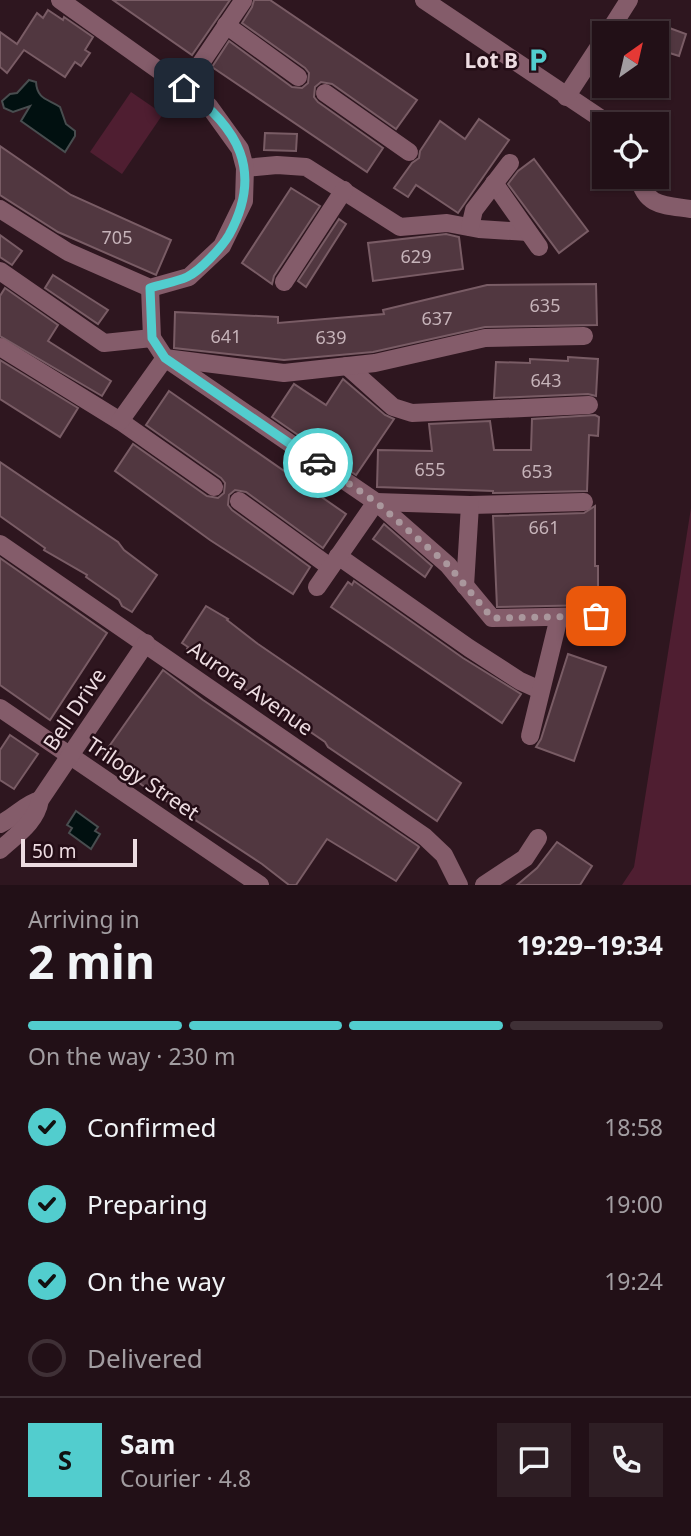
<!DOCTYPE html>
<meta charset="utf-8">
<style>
body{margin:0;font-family:"Noto Sans",sans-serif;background:#2e1e24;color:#f1f3f6;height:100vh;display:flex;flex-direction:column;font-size:26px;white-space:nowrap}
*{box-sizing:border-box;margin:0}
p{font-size:23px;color:#a29da1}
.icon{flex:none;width:38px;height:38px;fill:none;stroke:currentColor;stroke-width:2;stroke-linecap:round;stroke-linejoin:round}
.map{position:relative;height:885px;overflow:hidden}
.side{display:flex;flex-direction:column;background:#221017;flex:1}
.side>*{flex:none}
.needle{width:46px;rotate:34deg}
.fabs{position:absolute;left:592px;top:21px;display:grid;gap:14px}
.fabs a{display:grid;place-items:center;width:77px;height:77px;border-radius:0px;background:#221017;box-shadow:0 2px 5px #0004,0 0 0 2px #3f3036;font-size:35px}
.scale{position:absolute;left:21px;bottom:18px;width:116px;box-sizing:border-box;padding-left:7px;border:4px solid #eddce1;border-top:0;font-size:19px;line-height:24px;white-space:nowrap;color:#eddce1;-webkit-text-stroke:5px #240d16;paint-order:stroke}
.pin{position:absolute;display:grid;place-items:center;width:60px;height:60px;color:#fff;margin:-30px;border-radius:14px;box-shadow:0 4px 10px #0006}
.courier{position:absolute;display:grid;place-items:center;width:70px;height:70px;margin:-35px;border:5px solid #52cdce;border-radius:50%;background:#fff;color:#222;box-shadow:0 2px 9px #0007}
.summary em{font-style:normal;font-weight:700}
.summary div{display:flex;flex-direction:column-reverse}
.summary{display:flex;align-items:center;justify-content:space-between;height:119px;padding:0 28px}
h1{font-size:46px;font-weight:700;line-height:52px}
.bar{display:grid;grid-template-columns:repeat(4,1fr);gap:10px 7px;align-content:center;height:84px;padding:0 28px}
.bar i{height:9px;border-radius:5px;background:#3f3036}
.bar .current{background:#52cdce}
.bar p{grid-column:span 4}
.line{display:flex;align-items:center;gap:18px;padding:0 28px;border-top:2px solid #3f3036}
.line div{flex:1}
.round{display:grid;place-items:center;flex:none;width:74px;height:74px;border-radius:0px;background:#2e1e24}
ol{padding:0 28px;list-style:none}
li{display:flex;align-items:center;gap:21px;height:77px}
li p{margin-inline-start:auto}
li .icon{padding:7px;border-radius:50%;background:#52cdce;color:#111;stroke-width:4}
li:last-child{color:#a29da1}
li i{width:38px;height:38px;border:4px solid #3f3036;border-radius:50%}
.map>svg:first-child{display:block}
.green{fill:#4f1e31}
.water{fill:#011010;stroke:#484d4f;stroke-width:2}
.building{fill:#513740;stroke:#795c65;stroke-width:2}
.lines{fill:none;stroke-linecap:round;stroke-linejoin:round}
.minor{stroke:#845c6a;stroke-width:18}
.done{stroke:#aa979d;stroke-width:7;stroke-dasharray:0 12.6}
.route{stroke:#52cdce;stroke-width:9}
.labels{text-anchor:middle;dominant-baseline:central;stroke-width:5;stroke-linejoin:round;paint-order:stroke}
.number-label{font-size:18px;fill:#c6b3b9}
.poi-label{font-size:21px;font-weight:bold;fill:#eddce1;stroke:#240d16;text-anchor:end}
.street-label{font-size:21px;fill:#eddce1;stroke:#240d16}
</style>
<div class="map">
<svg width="691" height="885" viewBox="0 0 691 885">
<rect width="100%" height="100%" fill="#2e161f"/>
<g class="green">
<polygon points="131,92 163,114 122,174 90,152"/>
<polygon points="691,508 691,885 622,885 634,867"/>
</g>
<g class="water">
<path d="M29,80L36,82C37,100 49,99 60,107L66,124L75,131V136L65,152L21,121L30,106L13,112L4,108L2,101L10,94L17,93Z"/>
<polygon points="76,811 98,827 95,831 100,834 91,849 69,833 72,828 67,825"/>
</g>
<g class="building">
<polygon points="113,0 230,0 192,55"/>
<polygon points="254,0 270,0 417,100 396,129 332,84 321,82 315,87 314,97 318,102 383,148 367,172 212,67 229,41 292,87 302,88 308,83 309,73 305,68 242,23 252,7"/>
<polygon points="48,10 63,20 64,17 93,37 85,50 90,53 81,66 75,62 65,77 24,50 7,73 0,67 0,32 17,44 37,13 43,18"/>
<polygon points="664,26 686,34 679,56 657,49"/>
<polygon points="479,119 509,140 458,213 416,185 408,197 394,188 412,163 419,158 420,151 440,121 465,139"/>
<polygon points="265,133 297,134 296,151 264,150"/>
<polygon points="0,146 71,195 171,240 156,275 58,232 0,195"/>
<polygon points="534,159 588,231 559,253 508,184 518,171"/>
<polygon points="291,188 320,206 274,276 272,284 242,263"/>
<polygon points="339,219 346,224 306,287 298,281"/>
<polygon points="446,234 459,237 463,269 373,281 368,243"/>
<polygon points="0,235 22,251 12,265 0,257"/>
<polygon points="53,275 108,310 98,324 45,288"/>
<polygon points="596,284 597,325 485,327 373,352 284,360 174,348 175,312 278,317 278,323 384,314 383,310 487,285"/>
<polygon points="5,288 58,325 48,341 111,381 102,396 0,336 0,296"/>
<polygon points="568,357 598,359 596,396 588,394 494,398 496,362 530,363 530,359 568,361"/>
<polygon points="0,360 78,408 60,437 0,399"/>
<polygon points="343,379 385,415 394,419 356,475 272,417 294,384 326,405"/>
<polygon points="169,391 346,514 323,548 246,492 235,490 229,495 228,505 232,510 310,567 293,594 210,540 115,471 133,444 207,496 218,498 224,493 225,483 221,478 146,425"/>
<polygon points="595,415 599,417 598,436 589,435 587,491 493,493 493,491 377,487 378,450 432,451 429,424 490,421 494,450 531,450 532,419"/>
<polygon points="0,462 118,542 124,550 157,575 132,612 122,606 119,600 86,577 87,575 44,550 45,548 0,516"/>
<polygon points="595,506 595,566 598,566 598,605 497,607 493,516 584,513"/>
<polygon points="384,524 432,566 425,577 373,539"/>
<polygon points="0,558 107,633 50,720 0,685"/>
<polygon points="354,581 463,658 521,694 502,723 331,607 348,582 352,585"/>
<polygon points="206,606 228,619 227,620 258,644 461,783 437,821 328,747 325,742 306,729 305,731 187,649 188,647 182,643"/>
<polygon points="568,654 606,667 574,761 536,747 541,739"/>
<polygon points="163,670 203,700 418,846 419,847 396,881 327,839 296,885 289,885 262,864 142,785 103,755"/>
<polygon points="10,735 38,754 14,789 0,780 0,750"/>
<polygon points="557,842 592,866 580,885 517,885 537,868"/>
</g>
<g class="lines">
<g class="minor">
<polyline points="424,0 609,124"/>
<polyline points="226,25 298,77"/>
<polyline points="608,33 629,0"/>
<polyline points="184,88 243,1"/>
<polyline points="325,93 409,152"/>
<polyline points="566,97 604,39"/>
<polyline points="245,168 277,165 306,167 400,227 447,223 479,229 528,232"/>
<path d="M639,177C645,207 665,205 691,209"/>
<polyline points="494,183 539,247"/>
<polyline points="0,209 68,252 150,288 189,277 222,246 244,201 245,168 240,149 209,106 60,0"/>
<polyline points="470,227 474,210 510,163"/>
<polyline points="0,271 104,343 152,338"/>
<polyline points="284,282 344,190"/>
<polyline points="150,288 152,338 165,358 376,502 448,565 492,618 596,616"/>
<polyline points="0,347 120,421 214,487"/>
<polyline points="347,366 393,407 412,413 589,405"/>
<polyline points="120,421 165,358 284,373 375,363 485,338 584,336"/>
<polyline points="239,501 330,567"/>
<polyline points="470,505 584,502"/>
<polyline points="0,544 425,837 444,855 459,885"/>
<polyline points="338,556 469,648 520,681 540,690"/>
<polyline points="317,587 376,502 470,505 465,586"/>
<polyline points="0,708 260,885"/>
<polyline points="530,736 559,617"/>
<path d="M0,824C15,817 25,804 40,800"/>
<path d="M0,850C16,835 36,823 40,800L146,643"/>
<polyline points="484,885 525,858 538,838"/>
</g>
</g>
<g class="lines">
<polyline class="done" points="318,463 376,502 448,565 492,618 596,616"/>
<path class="route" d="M184,88C238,127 264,171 229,235C222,247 200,271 187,277C176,282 162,284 150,288L152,338L165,358L318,463"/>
</g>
<defs>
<g id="parking-bare" transform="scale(1.89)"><path d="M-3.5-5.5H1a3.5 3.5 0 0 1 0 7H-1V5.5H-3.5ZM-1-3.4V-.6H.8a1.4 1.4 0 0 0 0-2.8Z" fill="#52cdce" stroke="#240d16" stroke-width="2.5" paint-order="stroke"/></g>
</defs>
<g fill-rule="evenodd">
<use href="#parking-bare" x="538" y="60"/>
</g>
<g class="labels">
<g class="number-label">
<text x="117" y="237">705</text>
<text x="416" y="256">629</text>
<text x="545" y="305">635</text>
<text x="437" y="318">637</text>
<text x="226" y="336">641</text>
<text x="331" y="337">639</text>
<text x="546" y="380">643</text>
<text x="430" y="469">655</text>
<text x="537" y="471">653</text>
<text x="544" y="527">661</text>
</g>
<g class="poi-label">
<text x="518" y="60">Lot B</text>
</g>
<g class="street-label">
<text transform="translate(251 688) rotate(35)">Aurora Avenue</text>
<text transform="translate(74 709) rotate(-56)">Bell Drive</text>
<text transform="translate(143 778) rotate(34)">Trilogy Street</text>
</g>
</g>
</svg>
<div class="fabs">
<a><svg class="needle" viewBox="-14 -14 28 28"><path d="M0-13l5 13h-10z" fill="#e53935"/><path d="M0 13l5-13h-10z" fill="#a29da1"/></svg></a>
<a><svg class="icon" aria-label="locate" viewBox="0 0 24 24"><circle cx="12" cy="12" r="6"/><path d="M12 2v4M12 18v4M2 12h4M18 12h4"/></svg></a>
</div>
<div class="scale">50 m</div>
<div class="pin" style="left:596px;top:616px;background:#ea580c"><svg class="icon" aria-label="bag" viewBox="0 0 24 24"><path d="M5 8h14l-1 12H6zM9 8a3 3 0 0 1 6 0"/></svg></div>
<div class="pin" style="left:184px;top:88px;background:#1f2937"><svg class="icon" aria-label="home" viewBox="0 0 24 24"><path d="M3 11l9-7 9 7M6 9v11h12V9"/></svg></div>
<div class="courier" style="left:318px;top:463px"><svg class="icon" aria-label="car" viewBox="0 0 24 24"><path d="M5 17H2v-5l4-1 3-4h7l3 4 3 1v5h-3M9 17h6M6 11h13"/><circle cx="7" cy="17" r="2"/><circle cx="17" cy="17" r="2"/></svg></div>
</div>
<section class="side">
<div class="summary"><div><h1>2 min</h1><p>Arriving in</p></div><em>19:29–19:34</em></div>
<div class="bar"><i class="current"></i><i class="current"></i><i class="current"></i><i></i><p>On the way · 230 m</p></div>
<ol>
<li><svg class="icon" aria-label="check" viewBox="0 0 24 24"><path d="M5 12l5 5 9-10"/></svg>Confirmed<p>18:58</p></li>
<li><svg class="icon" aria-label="check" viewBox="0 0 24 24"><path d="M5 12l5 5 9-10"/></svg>Preparing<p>19:00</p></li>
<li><svg class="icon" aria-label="check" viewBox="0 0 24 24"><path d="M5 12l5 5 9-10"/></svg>On the way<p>19:24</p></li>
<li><i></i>Delivered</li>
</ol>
<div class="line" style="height:126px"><b class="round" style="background:#52cdce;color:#111">S</b><div><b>Sam</b><p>Courier · 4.8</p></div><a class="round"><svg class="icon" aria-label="chat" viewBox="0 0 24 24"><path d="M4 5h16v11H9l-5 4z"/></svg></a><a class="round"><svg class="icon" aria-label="phone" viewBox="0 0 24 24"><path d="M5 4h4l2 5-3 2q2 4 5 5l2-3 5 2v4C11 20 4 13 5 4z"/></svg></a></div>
</section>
